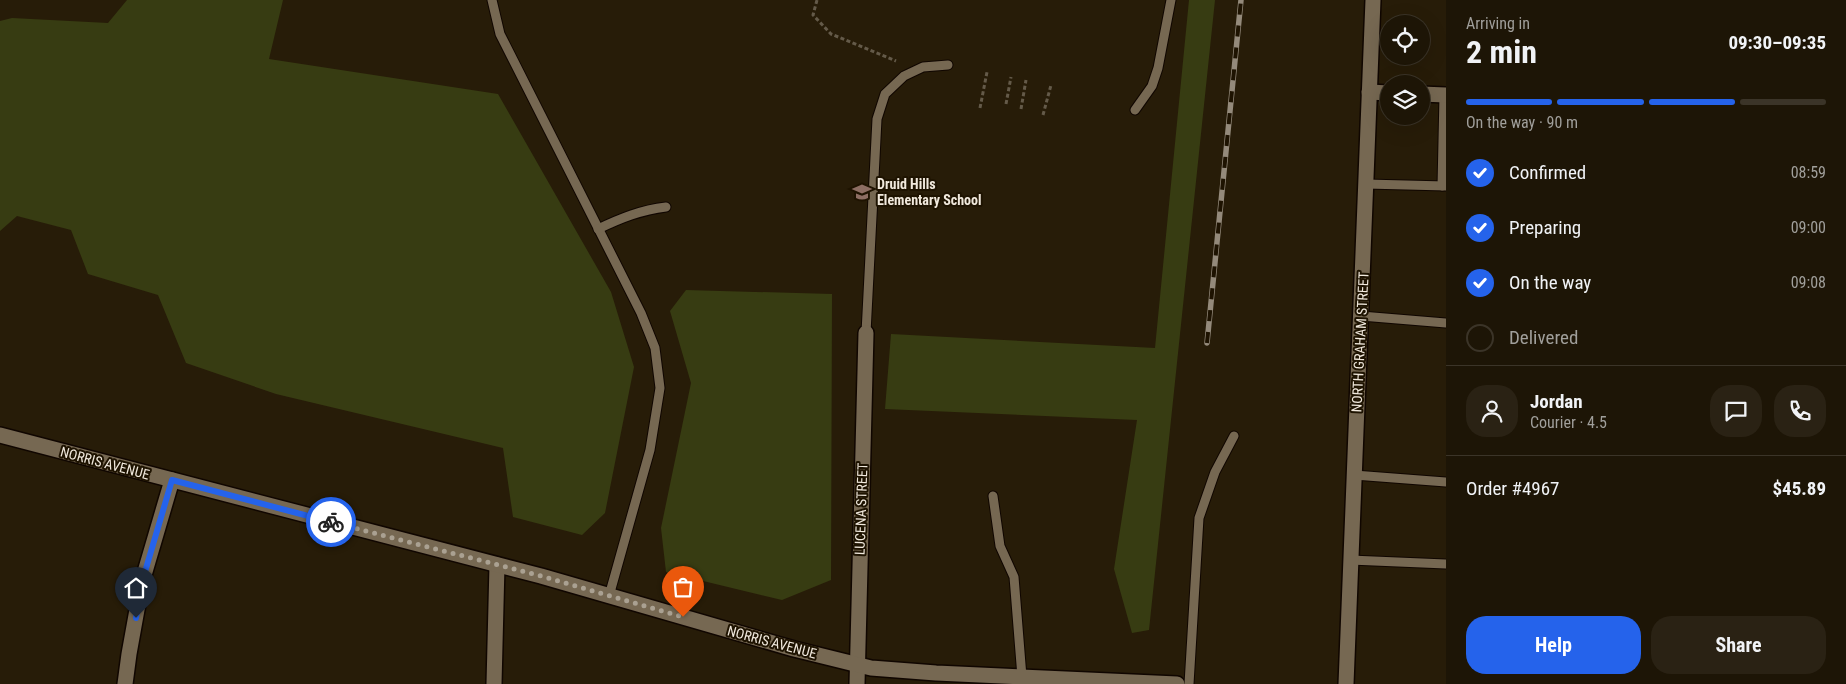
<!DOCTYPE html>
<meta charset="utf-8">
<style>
body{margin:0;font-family:"Roboto Condensed",sans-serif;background:#2a2214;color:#f1f3f6;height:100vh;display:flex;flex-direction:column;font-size:19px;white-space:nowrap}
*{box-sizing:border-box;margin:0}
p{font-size:16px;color:#a09f9b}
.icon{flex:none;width:28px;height:28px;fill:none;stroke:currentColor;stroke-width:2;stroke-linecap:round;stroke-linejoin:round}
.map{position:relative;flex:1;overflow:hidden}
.panel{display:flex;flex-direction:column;background:#1d1506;width:400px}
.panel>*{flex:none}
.controls{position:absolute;left:1380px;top:15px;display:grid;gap:10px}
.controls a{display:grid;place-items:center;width:50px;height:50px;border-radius:50%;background:#1d1506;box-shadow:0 5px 20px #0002,0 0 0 1px #3b3428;font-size:25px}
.pin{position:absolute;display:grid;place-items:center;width:42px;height:42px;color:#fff;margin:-51px -21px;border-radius:50% 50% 50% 0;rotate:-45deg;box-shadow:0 0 5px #0007}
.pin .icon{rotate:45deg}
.courier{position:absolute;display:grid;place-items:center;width:50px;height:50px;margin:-25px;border:4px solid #2563eb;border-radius:50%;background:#fff;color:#222;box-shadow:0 1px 6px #0007}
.overview em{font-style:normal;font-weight:700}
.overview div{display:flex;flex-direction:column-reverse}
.overview{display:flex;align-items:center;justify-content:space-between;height:85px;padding:0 20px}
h1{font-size:32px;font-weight:700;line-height:38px}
.bar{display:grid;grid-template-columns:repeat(4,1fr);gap:8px 5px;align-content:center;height:60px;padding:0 20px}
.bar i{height:6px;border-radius:4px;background:#3b3428}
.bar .active{background:#2563eb}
.bar p{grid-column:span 4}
.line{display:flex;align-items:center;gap:12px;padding:0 20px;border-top:1px solid #3b3428}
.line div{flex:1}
.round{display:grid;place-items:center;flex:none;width:52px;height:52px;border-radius:20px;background:#2a2214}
ol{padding:0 20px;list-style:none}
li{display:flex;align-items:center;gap:15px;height:55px}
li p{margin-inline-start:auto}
li .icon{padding:5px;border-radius:50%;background:#2563eb;color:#fff;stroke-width:4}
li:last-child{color:#a09f9b}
li i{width:28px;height:28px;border:2px solid #3b3428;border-radius:50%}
.action{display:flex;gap:10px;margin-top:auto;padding:10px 20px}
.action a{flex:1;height:58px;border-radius:20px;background:#2563eb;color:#fff;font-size:20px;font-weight:700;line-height:58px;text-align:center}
.action a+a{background:#2a2214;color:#f1f3f6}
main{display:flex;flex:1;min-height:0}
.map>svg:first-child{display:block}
.green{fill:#373c12}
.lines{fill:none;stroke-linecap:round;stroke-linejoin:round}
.lane-casing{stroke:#100600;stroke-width:11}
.street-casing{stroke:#100600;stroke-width:18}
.secondary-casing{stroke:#100600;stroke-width:18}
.path{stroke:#645a49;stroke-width:3;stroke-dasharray:4 2.5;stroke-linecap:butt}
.lane{stroke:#766852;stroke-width:9}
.street{stroke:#766852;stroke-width:15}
.secondary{stroke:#766852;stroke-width:15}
.rail-casing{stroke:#948a7b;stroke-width:5.5}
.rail{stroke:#1e1301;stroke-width:4;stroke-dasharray:11;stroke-linecap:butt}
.done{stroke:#aaa192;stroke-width:5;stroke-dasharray:0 9}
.route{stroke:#2563eb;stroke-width:6}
.labels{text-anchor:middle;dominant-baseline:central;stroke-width:4;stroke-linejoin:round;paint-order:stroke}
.poi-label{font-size:14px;font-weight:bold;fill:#f1e9dd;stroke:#1e1301;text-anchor:start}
.street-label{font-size:14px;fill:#f1e9dd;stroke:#1e1301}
</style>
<main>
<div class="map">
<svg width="1446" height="684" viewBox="0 0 1446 684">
<rect width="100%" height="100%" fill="#271c08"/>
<g class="green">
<polygon points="127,0 283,0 269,59 498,94 611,292 634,367 605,513 582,535 513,517 503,448 276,394 186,363 158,295 88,274 71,230 17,216 0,231 0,21 12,18 108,23"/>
<polygon points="1189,0 1215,0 1149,630 1132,633 1114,569 1137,420 885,409 891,334 1155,348"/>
<polygon points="686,290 832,294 831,580 782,600 666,572 661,528 691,383 670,311"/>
</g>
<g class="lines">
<g class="lane-casing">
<g id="lane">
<polyline points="492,0 500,34 641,313 655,348 660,388 650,450 609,596"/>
<polyline points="1135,110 1152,86 1158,68 1171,0"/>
<polyline points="1366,184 1446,186"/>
<polyline points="1442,186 1444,95"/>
<path d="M598,229C621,218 641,210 666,207"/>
<polyline points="1361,316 1446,323"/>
<polyline points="866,333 877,119 885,94 904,76 923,67 948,65"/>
<polyline points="1354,475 1446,482"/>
<polyline points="993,496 1000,546 1014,577 1022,677"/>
<polyline points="1350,560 1446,564"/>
<polyline points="1189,684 1199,518 1215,472 1234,436"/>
</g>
</g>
<g class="street-casing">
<g id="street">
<polyline points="1369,92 1389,93"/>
<polyline points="1421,94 1446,95"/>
<polyline points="125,684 129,654 142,582 172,480"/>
<polyline points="494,684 497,565"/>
<polyline points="857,684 866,333"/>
</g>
</g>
<g class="secondary-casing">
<g id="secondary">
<polyline points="0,435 541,576 794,649 871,668 936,673 1177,684"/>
<polyline points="1346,684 1373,0"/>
</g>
</g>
<g class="path">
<polyline points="817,0 813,15 831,34 896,61"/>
<polyline points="1006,104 1011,77"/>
<polyline points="980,108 987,72"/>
<polyline points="1021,109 1026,80"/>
<polyline points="1043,115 1051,85"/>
</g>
<use href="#lane" class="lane"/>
<use href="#street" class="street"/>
<use href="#secondary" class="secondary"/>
<g class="rail-casing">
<polyline id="rail" points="1207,343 1241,0"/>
</g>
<use href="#rail" class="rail"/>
</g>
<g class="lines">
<polyline class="done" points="331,522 541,576 683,617"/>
<polyline class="route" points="136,618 142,582 172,480 331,522"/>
</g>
<defs>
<g id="school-bare" transform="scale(1.5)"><path d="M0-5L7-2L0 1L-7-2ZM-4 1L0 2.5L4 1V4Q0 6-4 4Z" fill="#8d6e63" stroke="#1e1301" stroke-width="2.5" paint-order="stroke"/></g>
</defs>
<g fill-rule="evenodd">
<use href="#school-bare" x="862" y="192"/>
</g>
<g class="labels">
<g class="poi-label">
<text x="877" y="184">Druid Hills<tspan x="877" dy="16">Elementary School</tspan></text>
</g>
<g class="street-label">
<text transform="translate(1360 342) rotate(-87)">NORTH GRAHAM STREET</text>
<text transform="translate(105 463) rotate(15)">NORRIS AVENUE</text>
<text transform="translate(861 509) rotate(-88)">LUCENA STREET</text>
<text transform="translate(772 642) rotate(15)">NORRIS AVENUE</text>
</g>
</g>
</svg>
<div class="controls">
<a><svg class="icon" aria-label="locate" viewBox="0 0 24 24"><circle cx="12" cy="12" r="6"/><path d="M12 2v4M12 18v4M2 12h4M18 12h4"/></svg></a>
<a><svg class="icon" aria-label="layers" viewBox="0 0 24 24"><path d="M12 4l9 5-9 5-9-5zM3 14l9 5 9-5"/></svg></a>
</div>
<div class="pin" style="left:683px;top:617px;background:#ea580c"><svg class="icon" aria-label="bag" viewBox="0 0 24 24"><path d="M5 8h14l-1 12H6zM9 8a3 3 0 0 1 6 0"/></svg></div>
<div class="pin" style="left:136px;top:618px;background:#1f2937"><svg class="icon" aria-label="home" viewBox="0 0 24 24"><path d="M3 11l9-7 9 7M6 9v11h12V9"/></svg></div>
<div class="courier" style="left:331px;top:522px"><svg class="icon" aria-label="bike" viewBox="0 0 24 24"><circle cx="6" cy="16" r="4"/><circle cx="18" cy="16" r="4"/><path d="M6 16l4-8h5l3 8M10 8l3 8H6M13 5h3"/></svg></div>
</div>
<section class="panel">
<div class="overview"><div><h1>2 min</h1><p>Arriving in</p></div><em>09:30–09:35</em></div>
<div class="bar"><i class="active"></i><i class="active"></i><i class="active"></i><i></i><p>On the way · 90 m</p></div>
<ol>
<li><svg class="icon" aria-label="check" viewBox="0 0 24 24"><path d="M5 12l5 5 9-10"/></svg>Confirmed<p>08:59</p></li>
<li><svg class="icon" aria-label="check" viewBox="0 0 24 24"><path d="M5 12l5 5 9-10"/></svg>Preparing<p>09:00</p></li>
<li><svg class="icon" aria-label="check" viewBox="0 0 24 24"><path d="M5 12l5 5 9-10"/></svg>On the way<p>09:08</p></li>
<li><i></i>Delivered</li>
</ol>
<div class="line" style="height:90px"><a class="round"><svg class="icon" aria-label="person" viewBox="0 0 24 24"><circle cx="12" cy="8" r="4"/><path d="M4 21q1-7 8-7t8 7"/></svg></a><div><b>Jordan</b><p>Courier · 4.5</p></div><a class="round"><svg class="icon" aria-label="chat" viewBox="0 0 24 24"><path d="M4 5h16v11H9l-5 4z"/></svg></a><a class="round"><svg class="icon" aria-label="phone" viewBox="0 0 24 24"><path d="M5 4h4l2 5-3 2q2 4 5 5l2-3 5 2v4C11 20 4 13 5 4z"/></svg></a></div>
<div class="line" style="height:65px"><div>Order #4967</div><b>$45.89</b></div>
<div class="action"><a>Help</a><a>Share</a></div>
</section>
</main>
